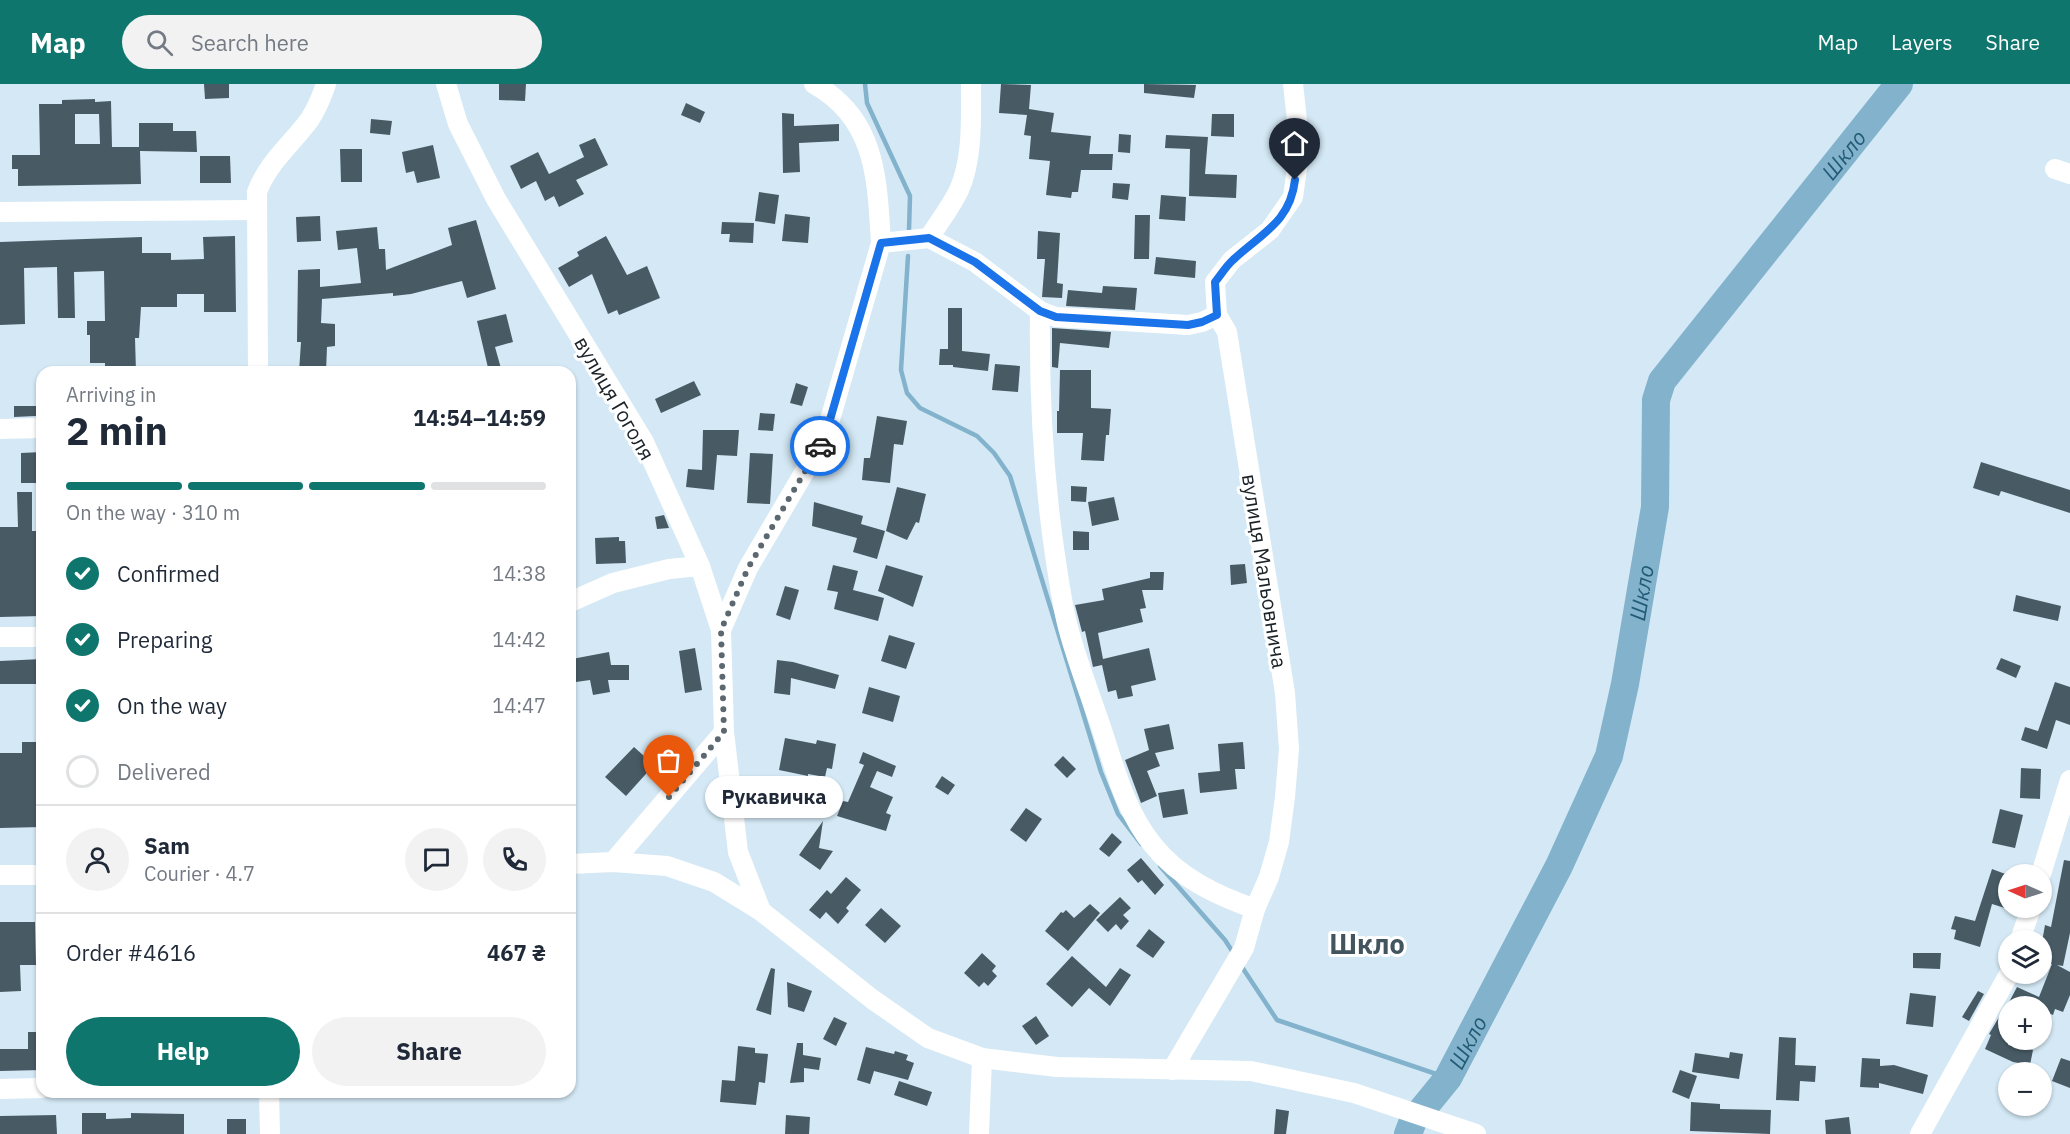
<!DOCTYPE html>
<meta charset="utf-8">
<style>
body{margin:0;font-family:"IBM Plex Sans",sans-serif;background:#f2f2f3;color:#1f2937;height:100vh;display:flex;flex-direction:column;font-size:22px;white-space:nowrap}
*{box-sizing:border-box;margin:0}
p{font-size:20px;color:#747a83}
.icon{flex:none;width:33px;height:33px;fill:none;stroke:currentColor;stroke-width:2;stroke-linecap:round;stroke-linejoin:round}
.map{position:relative;flex:1;overflow:hidden}
.side{position:absolute;left:36px;top:282px;width:540px;height:732px;display:flex;flex-direction:column;background:#fff;border-radius:18px;box-shadow:0 2px 4px #0004}
.side>*{flex:none}
.needle{width:39px;rotate:273deg}
.tools{position:absolute;left:1998px;top:780px;display:grid;gap:12px}
.tools a{display:grid;place-items:center;width:54px;height:54px;border-radius:50%;background:#fff;box-shadow:0 2px 4px #0004;font-size:30px}
.pin{position:absolute;display:grid;place-items:center;width:51px;height:51px;color:#fff;margin:-62px -26px;border-radius:50% 50% 50% 0;rotate:-45deg;box-shadow:0 0 6px #0007}
.pin .icon{rotate:45deg}
.courier{position:absolute;display:grid;place-items:center;width:60px;height:60px;margin:-30px;border:4px solid #1a73e8;border-radius:50%;background:#fff;color:#222;box-shadow:0 2px 8px #0007}
.bubble{position:absolute;height:42px;border-radius:21px;background:#fff;box-shadow:0 2px 4px #0004;font-size:20px;font-weight:700;line-height:42px;text-align:center}
.summary em{font-style:normal;font-weight:700}
.summary div{display:flex;flex-direction:column-reverse}
.summary{display:flex;align-items:center;justify-content:space-between;height:102px;padding:0 30px}
h1{font-size:39px;font-weight:700;line-height:45px}
.bar{display:grid;grid-template-columns:repeat(4,1fr);gap:9px 6px;align-content:center;height:72px;padding:0 30px}
.bar i{height:8px;border-radius:4px;background:#e0e1e3}
.bar .selected{background:#0f766e}
.bar p{grid-column:span 4}
.line{display:flex;align-items:center;gap:15px;padding:0 30px;border-top:2px solid #e0e1e3}
.line div{flex:1}
.round{display:grid;place-items:center;flex:none;width:63px;height:63px;border-radius:32px;background:#f2f2f3}
ol{padding:0 30px;list-style:none}
li{display:flex;align-items:center;gap:18px;height:66px}
li p{margin-inline-start:auto}
li .icon{padding:6px;border-radius:50%;background:#0f766e;color:#fff;stroke-width:4}
li:last-child{color:#747a83}
li i{width:33px;height:33px;border:3px solid #e0e1e3;border-radius:50%}
.primary-button{display:flex;gap:12px;margin-top:auto;padding:12px 30px}
.primary-button a{flex:1;height:69px;border-radius:36px;background:#0f766e;color:#fff;font-size:24px;font-weight:700;line-height:69px;text-align:center}
.primary-button a+a{background:#f2f2f3;color:#1f2937}
header{display:flex;align-items:center;gap:36px;box-sizing:border-box;height:84px;padding:0 30px;background:#0f766e;color:#fff}
header strong{font-size:28px}
nav{display:flex;gap:33px;margin-inline-start:auto;font-size:21px}
.search{width:420px;height:54px;background:#f2f2f3;display:flex;align-items:center;gap:15px;box-sizing:border-box;padding:0 21px;border-radius:33px;color:#747a83;font-size:22px}
.map>svg:first-child{display:block}
.lines{fill:none;stroke-linecap:round;stroke-linejoin:round}
.stream{stroke:#83b2cc;stroke-width:4.5}
.river{stroke:#83b2cc;stroke-width:28}
.building{fill:#485b65;fill-rule:evenodd}
.minor{stroke:#fff;stroke-width:20}
.done{stroke:#5c686f;stroke-width:6;stroke-dasharray:0 10.8}
.route{stroke:#1a73e8;stroke-width:8}
.labels{text-anchor:middle;dominant-baseline:central;stroke-width:6;stroke-linejoin:round;paint-order:stroke}
.street-label{font-size:21px;fill:#1b2227;stroke:#fff}
.water-label{font-size:22px;font-style:italic;fill:#215b76;stroke:#fff}
.district-label{font-size:27px;font-weight:bold;fill:#42545e;stroke:#fff}
</style>
<header>
<strong>Map</strong>
<div class="search"><svg class="icon" aria-label="search" viewBox="0 0 24 24"><circle cx="10" cy="10" r="6"/><path d="M15 15l6 6"/></svg>Search here</div>
<nav><a>Map</a><a>Layers</a><a>Share</a></nav>
</header>
<div class="map">
<svg width="2070" height="1050" viewBox="0 0 2070 1050">
<rect width="100%" height="100%" fill="#d4e9f5"/>
<g class="lines">
<g class="stream">
<polyline points="865,0 867,19 910,112 909,146"/>
<polyline points="908,172 901,286 907,309 920,324 977,352 994,369 1010,392 1101,688 1118,730 1141,760"/>
<polyline points="1160,782 1225,856 1234,870"/>
<polyline points="1240,880 1277,936 1448,994"/>
</g>
<path class="river" id="s1" d="M1408,1050L1413,1037L1448,994L1559,782L1609,672L1625,600L1655,423L1656,316L1662,297L1899,0"/>
</g>
<g class="building">
<polygon points="204,0 229,0 229,14 205,15"/>
<polygon points="499,0 526,0 525,17 499,16"/>
<polygon points="1001,0 1031,1 1029,25 1054,29 1051,48 1091,52 1089,70 1113,70 1112,86 1081,86 1078,108 1072,108 1071,114 1046,111 1050,77 1029,75 1031,52 1024,51 1027,31 999,29"/>
<polygon points="1144,0 1196,1 1194,14 1144,9"/>
<path d="M95,15V18L111,17L112,63H139V39H173V47H196L197,68L140,67L141,100L18,102V85H12V71H40L39,20H62V16ZM75,30H99L100,60H75Z"/>
<polygon points="686,19 705,28 700,39 681,31"/>
<polygon points="782,29 794,30 794,42 839,40 839,57 799,59 800,88 783,89"/>
<polygon points="1212,30 1234,30 1234,53 1211,52"/>
<polygon points="371,35 392,37 390,51 370,49"/>
<polygon points="1119,50 1131,51 1130,69 1118,68"/>
<polygon points="1166,51 1208,53 1205,90 1237,91 1236,114 1189,112 1190,65 1165,64"/>
<polygon points="595,54 608,81 576,96 584,110 559,123 554,112 545,117 536,97 521,105 510,82 538,68 549,90 584,73 579,61"/>
<polygon points="433,61 440,94 417,99 414,87 406,89 402,68"/>
<polygon points="340,65 362,65 362,98 341,98"/>
<polygon points="200,72 230,72 231,99 200,99"/>
<polygon points="1113,99 1130,100 1128,116 1112,114"/>
<polygon points="759,108 779,111 775,140 755,137"/>
<polygon points="1161,111 1186,113 1185,137 1159,135"/>
<polygon points="785,130 810,133 808,159 782,157"/>
<polygon points="1135,131 1150,131 1149,175 1134,175"/>
<polygon points="320,132 321,157 297,158 296,133"/>
<polygon points="476,136 496,205 467,214 462,197 411,210 393,212 393,209 322,215 321,239 335,240 335,262 327,263 326,288 299,288 301,258 297,258 298,186 320,185 320,203 361,199 357,164 338,166 336,147 377,143 379,165 385,165 386,186 452,161 448,144"/>
<polygon points="722,138 754,139 753,159 729,158 730,150 721,150"/>
<polygon points="1038,147 1060,149 1057,199 1063,200 1062,214 1042,213 1045,175 1037,175"/>
<polygon points="235,152 236,228 204,228 204,210 177,210 177,223 141,223 139,254 135,254 136,288 117,288 117,285 105,285 105,279 90,279 90,251 87,251 87,237 105,237 104,187 74,188 75,234 58,234 57,183 24,184 25,240 0,241 0,158 142,153 142,169 171,169 171,176 204,175 203,153"/>
<polygon points="606,152 627,191 647,182 660,214 619,231 617,226 608,230 592,190 569,203 558,184 579,172 577,168"/>
<polygon points="1156,173 1196,177 1195,194 1154,190"/>
<polygon points="1103,202 1137,204 1135,226 1066,222 1068,206 1102,209"/>
<polygon points="948,224 962,224 962,267 990,270 988,287 953,283 953,281 939,281 940,265 948,265"/>
<polygon points="506,230 513,258 495,263 502,288 489,288 477,237"/>
<polygon points="1052,244 1111,248 1109,264 1060,259 1058,284 1052,283"/>
<polygon points="995,280 1020,282 1018,308 992,306"/>
<polygon points="1060,286 1091,286 1091,324 1111,325 1109,351 1106,351 1104,377 1081,376 1083,349 1057,349 1057,327 1059,327"/>
<polygon points="694,297 701,311 661,329 655,315"/>
<polygon points="796,299 808,303 802,322 790,319"/>
<polygon points="14,322 36,322 36,332 14,333"/>
<polygon points="760,329 775,330 773,347 758,346"/>
<polygon points="877,332 907,337 903,361 894,360 890,399 862,396 864,374 870,374"/>
<polygon points="703,346 739,346 737,372 717,371 714,406 686,403 688,385 702,386"/>
<polygon points="42,368 42,399 21,399 21,369"/>
<polygon points="750,369 773,370 770,420 747,419"/>
<polygon points="1981,378 2070,406 2070,429 2001,407 1999,412 1973,404"/>
<polygon points="1071,402 1087,403 1086,418 1071,417"/>
<polygon points="897,403 926,410 919,439 916,438 907,456 886,447"/>
<polygon points="17,408 32,408 32,447 42,447 42,460 36,461 37,506 42,506 42,532 0,533 0,443 18,443"/>
<polygon points="1114,413 1119,436 1092,442 1088,418"/>
<polygon points="814,418 863,432 861,440 885,447 877,475 853,468 857,454 812,442"/>
<polygon points="664,431 669,444 657,445 655,433"/>
<polygon points="1073,447 1089,448 1089,466 1073,466"/>
<polygon points="619,453 619,457 625,457 626,479 596,480 595,454"/>
<polygon points="1245,480 1247,499 1231,501 1230,481"/>
<polygon points="833,481 858,487 853,506 884,514 878,537 834,525 838,508 827,506"/>
<polygon points="886,481 923,492 913,523 878,507"/>
<polygon points="1150,488 1164,488 1163,506 1142,506 1146,524 1140,525 1143,538 1098,549 1103,575 1149,564 1156,596 1131,602 1133,612 1118,615 1116,606 1108,608 1102,581 1093,583 1085,547 1082,548 1075,521 1104,516 1102,505 1150,494"/>
<polygon points="785,502 799,506 790,536 776,531"/>
<polygon points="2016,511 2061,522 2058,537 2013,527"/>
<polygon points="889,551 915,559 906,585 881,577"/>
<polygon points="695,564 702,606 685,609 679,567"/>
<polygon points="609,568 611,581 629,581 629,596 608,596 610,608 593,611 590,596 576,598 572,575"/>
<polygon points="2001,574 2021,582 2016,594 1996,585"/>
<polygon points="42,575 42,600 0,600 0,577"/>
<polygon points="777,576 793,578 839,591 835,605 791,594 790,611 774,609"/>
<polygon points="2055,598 2070,603 2070,641 2056,636 2047,665 2021,656 2025,643 2038,647"/>
<polygon points="869,603 900,612 893,638 862,629"/>
<polygon points="1169,640 1174,665 1155,669 1160,682 1147,687 1157,712 1141,719 1125,676 1149,666 1144,645"/>
<polygon points="785,654 816,660 817,656 836,660 832,685 827,684 825,693 808,690 808,692 779,686"/>
<polygon points="22,658 38,658 38,677 42,677 42,743 0,744 0,669 22,669"/>
<polygon points="1243,658 1245,685 1235,685 1237,705 1200,709 1198,689 1220,687 1218,660"/>
<polygon points="634,663 654,681 626,712 605,693"/>
<polygon points="863,668 896,682 892,693 877,687 870,703 893,713 886,729 891,731 886,747 837,732 843,717 848,718 864,681 859,679"/>
<polygon points="1063,672 1076,685 1067,694 1054,681"/>
<polygon points="2021,684 2041,685 2040,715 2020,714"/>
<polygon points="942,692 955,701 948,711 935,703"/>
<polygon points="1184,705 1188,730 1163,734 1158,709"/>
<polygon points="1026,724 1042,735 1026,758 1010,746"/>
<polygon points="2000,725 2023,731 2015,764 1992,759"/>
<polygon points="823,737 819,764 833,767 820,786 799,771"/>
<polygon points="1112,749 1122,758 1109,773 1099,765"/>
<polygon points="1141,774 1164,801 1155,811 1142,796 1138,799 1127,786"/>
<polygon points="2064,776 2070,777 2070,849 2063,882 2057,881 2070,888 2070,911 2063,928 2055,925 2053,931 2042,926 2042,922 2007,922 2017,903 2039,913 2052,880 2042,877 2042,858 2045,841 2051,843"/>
<polygon points="1992,785 2008,791 2008,825 1992,820 1980,863 1954,855 1956,846 1951,845 1955,832 1975,837"/>
<polygon points="846,793 861,806 846,824 849,827 838,840 826,828 820,835 809,826 827,806 831,810"/>
<polygon points="1120,813 1131,824 1123,831 1129,837 1121,846 1116,840 1108,848 1096,836"/>
<polygon points="1090,820 1100,829 1068,867 1045,847 1061,828 1063,829 1066,826 1074,834"/>
<polygon points="881,824 901,842 885,859 865,841"/>
<polygon points="0,838 35,838 36,881 20,881 21,907 0,908"/>
<polygon points="1149,845 1165,858 1153,874 1136,862"/>
<polygon points="982,869 996,882 992,887 997,892 988,902 984,898 979,903 964,889"/>
<polygon points="1913,869 1941,869 1940,885 1913,884"/>
<polygon points="1072,872 1106,903 1120,884 1131,891 1110,922 1089,904 1072,923 1046,900"/>
<polygon points="771,884 775,885 771,931 756,926"/>
<polygon points="787,898 812,907 804,928 788,923"/>
<polygon points="1978,907 1984,910 1969,937 1962,933"/>
<polygon points="1910,909 1936,912 1933,943 1906,940"/>
<polygon points="2005,923 2008,925 2008,961 2033,966 2030,981 2013,978 1985,965 1991,951 1989,950"/>
<polygon points="1036,932 1049,952 1036,961 1022,942"/>
<polygon points="834,933 847,939 836,962 823,955"/>
<polygon points="28,948 42,948 42,986 0,987 0,965 28,965"/>
<polygon points="1779,953 1796,954 1795,981 1816,982 1815,998 1800,997 1799,1017 1776,1016"/>
<polygon points="797,959 803,959 803,971 821,974 819,986 804,984 804,998 790,999"/>
<polygon points="738,962 755,964 755,969 768,970 765,999 759,998 756,1021 720,1018 722,996 735,997"/>
<polygon points="866,963 894,970 895,967 908,971 906,976 914,979 908,996 874,987 870,1000 857,996"/>
<polygon points="1730,968 1743,970 1739,995 1692,988 1695,969 1729,974"/>
<polygon points="1862,974 1880,975 1880,982 1894,981 1928,991 1923,1010 1879,999 1879,1004 1860,1003"/>
<polygon points="2061,974 2070,977 2070,1004 2052,997"/>
<polygon points="1680,986 1697,992 1689,1015 1672,1008"/>
<polygon points="899,997 932,1008 927,1022 894,1011"/>
<polygon points="1691,1018 1720,1020 1720,1025 1771,1026 1770,1050 1690,1047"/>
<polygon points="1276,1025 1289,1027 1286,1050 1274,1050"/>
<polygon points="82,1029 106,1029 106,1035 131,1034 131,1029 184,1030 184,1050 82,1050"/>
<polygon points="56,1031 57,1050 0,1050 0,1032"/>
<polygon points="786,1031 810,1033 809,1050 785,1050"/>
<polygon points="1849,1033 1851,1050 1826,1050 1825,1036"/>
<rect x="227" y="1035" width="19" height="15"/>
</g>
<g class="lines">
<g class="minor">
<polyline points="446,0 458,40 496,115 644,358 700,482 721,546 724,648 738,768 761,827"/>
<path d="M814,0C877,35 877,96 881,159"/>
<polyline points="2055,85 2070,90"/>
<polyline points="0,128 256,126"/>
<polyline points="929,154 975,178 1040,227 1056,233 1188,241 1202,238 1217,231"/>
<path d="M1040,227C1039,309 1043,390 1055,471C1059,496 1062,522 1069,547C1078,580 1091,613 1102,646C1115,686 1126,728 1153,761C1179,794 1216,811 1255,825"/>
<path d="M258,288L257,108C268,78 292,60 310,35C317,24 322,12 326,0"/>
<polyline points="0,345 42,344"/>
<polyline points="570,518 613,499 669,485 700,482"/>
<path d="M721,546L748,484L825,353L881,159L929,154C939,138 951,123 959,106C973,75 971,34 971,0"/>
<polyline points="0,553 42,553"/>
<polyline points="613,778 724,648"/>
<polyline points="570,780 613,778 667,782 714,798 761,827 872,915 928,954 982,974 1057,983 1251,987 1354,1009 1476,1050"/>
<polyline points="2041,790 2070,696"/>
<polyline points="0,791 42,791"/>
<polyline points="2020,856 2031,824"/>
<polyline points="1172,986 1244,864 1255,825 1269,793 1279,758 1285,713 1289,665 1285,609 1227,248 1217,231 1215,198 1232,176 1270,146 1293,113 1300,63 1293,0"/>
<polyline points="0,1005 42,1004"/>
<polyline points="269,1008 270,1050"/>
<polyline points="979,1050 982,974"/>
<polyline points="1920,1050 2009,890"/>
</g>
</g>
<g class="lines">
<polyline class="done" points="669,713 724,648 721,546 748,484 820,362"/>
<path class="route" d="M820,362L825,353L881,159L929,154L975,178L1040,227L1056,233L1188,241L1202,238L1217,231L1215,198C1221,191 1226,182 1233,176C1260,150 1290,139 1295,96"/>
</g>
<g class="labels">
<g class="street-label">
<text transform="translate(615 314) rotate(60)">вулиця Гоголя</text>
<text transform="translate(1265 487) rotate(81)">вулиця Мальовнича</text>
</g>
<g class="water-label">
<text stroke="none"><textPath href="#s1" startOffset="1100">Шкло</textPath></text>
<text stroke="none"><textPath href="#s1" startOffset="596">Шкло</textPath></text>
<text stroke="none"><textPath href="#s1" startOffset="110">Шкло</textPath></text>
</g>
<g class="district-label">
<text x="1367" y="859">Шкло</text>
</g>
</g>
</svg>
<div class="tools">
<a><svg class="needle" viewBox="-14 -14 28 28"><path d="M0-13l5 13h-10z" fill="#e53935"/><path d="M0 13l5-13h-10z" fill="#747a83"/></svg></a>
<a><svg class="icon" aria-label="layers" viewBox="0 0 24 24"><path d="M12 4l9 5-9 5-9-5zM3 14l9 5 9-5"/></svg></a>
<a>+</a>
<a>−</a>
</div>
<div class="pin" style="left:669px;top:713px;background:#ea580c"><svg class="icon" aria-label="bag" viewBox="0 0 24 24"><path d="M5 8h14l-1 12H6zM9 8a3 3 0 0 1 6 0"/></svg></div>
<div class="pin" style="left:1295px;top:96px;background:#1f2937"><svg class="icon" aria-label="home" viewBox="0 0 24 24"><path d="M3 11l9-7 9 7M6 9v11h12V9"/></svg></div>
<div class="courier" style="left:820px;top:362px"><svg class="icon" aria-label="car" viewBox="0 0 24 24"><path d="M5 17H2v-5l4-1 3-4h7l3 4 3 1v5h-3M9 17h6M6 11h13"/><circle cx="7" cy="17" r="2"/><circle cx="17" cy="17" r="2"/></svg></div>
<div class="bubble" style="left:705px;top:692px;width:138px">Рукавичка</div>
<section class="side">
<div class="summary"><div><h1>2 min</h1><p>Arriving in</p></div><em>14:54–14:59</em></div>
<div class="bar"><i class="selected"></i><i class="selected"></i><i class="selected"></i><i></i><p>On the way · 310 m</p></div>
<ol>
<li><svg class="icon" aria-label="check" viewBox="0 0 24 24"><path d="M5 12l5 5 9-10"/></svg>Confirmed<p>14:38</p></li>
<li><svg class="icon" aria-label="check" viewBox="0 0 24 24"><path d="M5 12l5 5 9-10"/></svg>Preparing<p>14:42</p></li>
<li><svg class="icon" aria-label="check" viewBox="0 0 24 24"><path d="M5 12l5 5 9-10"/></svg>On the way<p>14:47</p></li>
<li><i></i>Delivered</li>
</ol>
<div class="line" style="height:108px"><a class="round"><svg class="icon" aria-label="person" viewBox="0 0 24 24"><circle cx="12" cy="8" r="4"/><path d="M4 21q1-7 8-7t8 7"/></svg></a><div><b>Sam</b><p>Courier · 4.7</p></div><a class="round"><svg class="icon" aria-label="chat" viewBox="0 0 24 24"><path d="M4 5h16v11H9l-5 4z"/></svg></a><a class="round"><svg class="icon" aria-label="phone" viewBox="0 0 24 24"><path d="M5 4h4l2 5-3 2q2 4 5 5l2-3 5 2v4C11 20 4 13 5 4z"/></svg></a></div>
<div class="line" style="height:78px"><div>Order #4616</div><b>467 ₴</b></div>
<div class="primary-button"><a>Help</a><a>Share</a></div>
</section>
</div>
